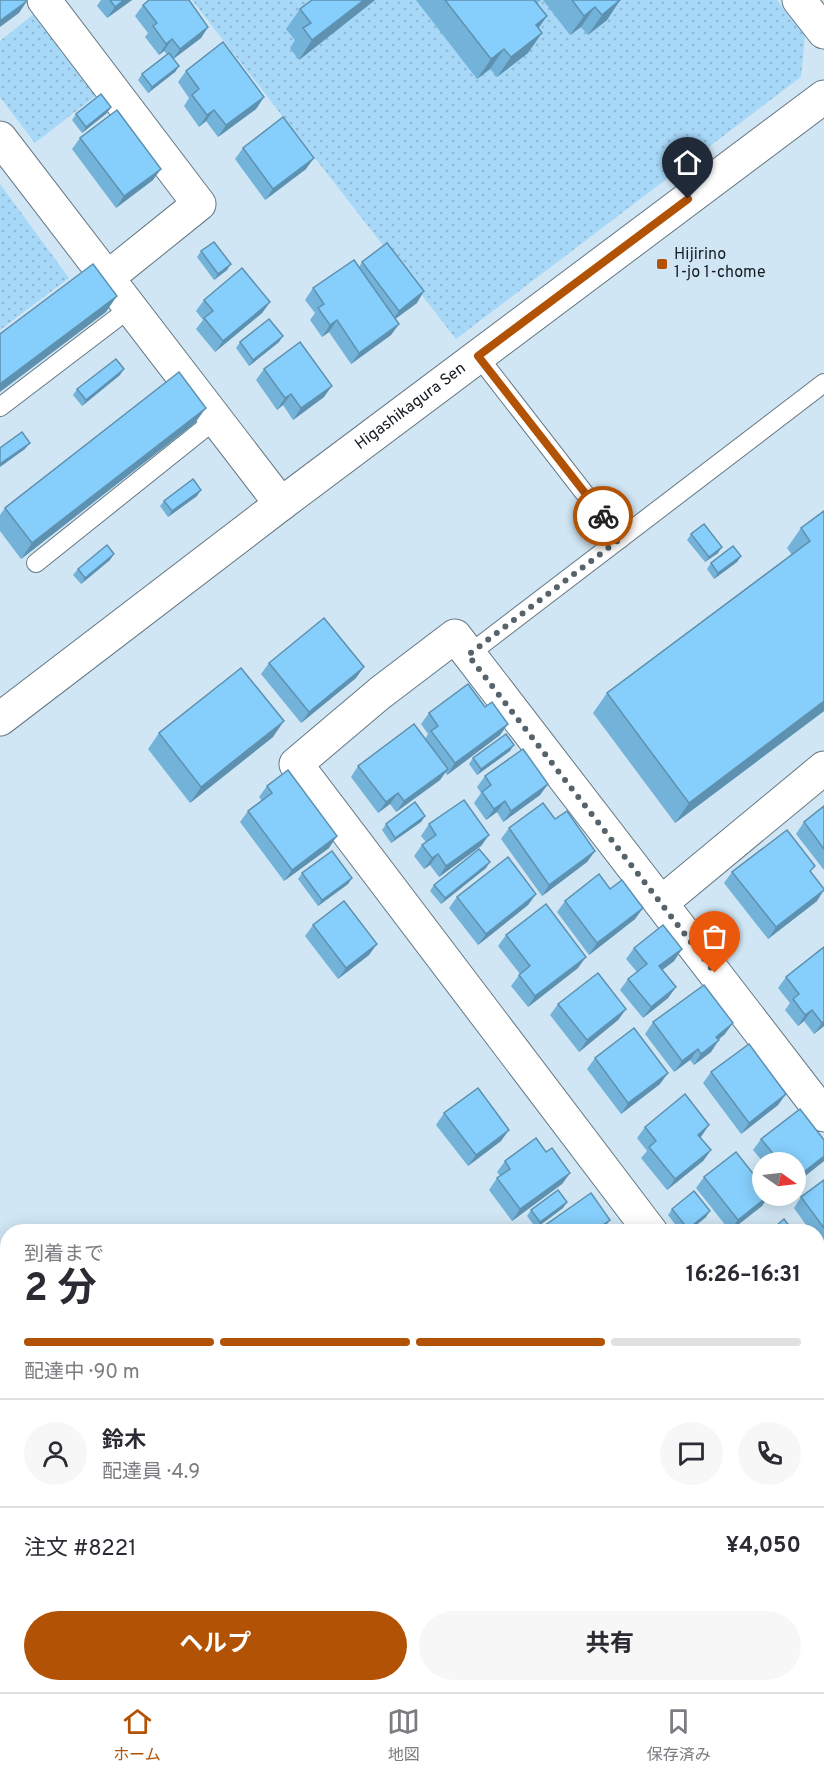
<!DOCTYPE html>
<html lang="ja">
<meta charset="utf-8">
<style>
body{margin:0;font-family:Overpass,"Noto Sans JP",sans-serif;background:#f7f7f7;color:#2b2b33;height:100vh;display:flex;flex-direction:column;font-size:22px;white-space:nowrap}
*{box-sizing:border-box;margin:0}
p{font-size:20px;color:#7c7c81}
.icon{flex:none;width:33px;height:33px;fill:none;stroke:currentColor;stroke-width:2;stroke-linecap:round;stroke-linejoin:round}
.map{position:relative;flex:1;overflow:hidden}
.panel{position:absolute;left:0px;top:1224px;width:825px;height:468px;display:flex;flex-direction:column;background:#fff;border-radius:24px 24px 0 0;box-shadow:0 3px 15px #0003}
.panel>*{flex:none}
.needle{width:39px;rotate:104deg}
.tools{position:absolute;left:752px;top:1152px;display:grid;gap:12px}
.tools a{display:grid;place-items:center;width:54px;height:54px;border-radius:50%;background:#fff;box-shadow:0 3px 15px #0003;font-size:30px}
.pin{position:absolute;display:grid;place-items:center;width:51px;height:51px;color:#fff;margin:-62px -26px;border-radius:50% 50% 50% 0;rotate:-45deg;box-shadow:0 0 6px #0007}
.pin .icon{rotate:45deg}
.courier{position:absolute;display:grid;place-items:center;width:60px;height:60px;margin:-30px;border:4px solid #b15204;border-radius:50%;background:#fff;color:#222;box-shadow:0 2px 8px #0007}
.overview em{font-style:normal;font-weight:700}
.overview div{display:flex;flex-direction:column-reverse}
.overview{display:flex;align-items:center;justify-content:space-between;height:102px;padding:0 24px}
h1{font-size:39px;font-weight:700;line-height:45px}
.bar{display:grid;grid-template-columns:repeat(4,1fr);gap:9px 6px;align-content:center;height:72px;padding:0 24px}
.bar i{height:8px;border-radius:4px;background:#e1e1e2}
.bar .current{background:#b15204}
.bar p{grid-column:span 4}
.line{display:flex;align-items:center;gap:15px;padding:0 24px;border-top:2px solid #e1e1e2}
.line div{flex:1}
.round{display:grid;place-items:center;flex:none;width:63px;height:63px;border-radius:32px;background:#f7f7f7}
.action{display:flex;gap:12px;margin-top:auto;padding:12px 24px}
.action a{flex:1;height:69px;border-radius:36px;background:#b15204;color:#fff;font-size:24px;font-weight:700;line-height:69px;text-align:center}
.action a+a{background:#f7f7f7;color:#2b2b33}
.menu{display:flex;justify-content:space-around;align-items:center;height:84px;border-top:2px solid #e1e1e2;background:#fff;font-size:16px;color:#7c7c81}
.menu a{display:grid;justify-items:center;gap:3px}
.menu .current{color:#b15204}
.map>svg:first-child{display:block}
.grass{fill:url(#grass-dots)}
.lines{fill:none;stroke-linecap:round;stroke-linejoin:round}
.lane-casing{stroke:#657884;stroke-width:20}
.street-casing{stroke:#657884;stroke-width:35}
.secondary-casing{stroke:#657884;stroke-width:35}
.lane{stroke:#fff;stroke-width:18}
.street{stroke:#fff;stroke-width:33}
.secondary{stroke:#fff;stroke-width:33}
.wall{fill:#73b2d9}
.shaded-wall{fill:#5e91b0}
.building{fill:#86cffc;stroke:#5e91b0;stroke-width:1.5}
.done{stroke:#56636b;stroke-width:6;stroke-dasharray:0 10.8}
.route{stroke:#b15204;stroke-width:8}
.poi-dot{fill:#b15204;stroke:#d1e6f4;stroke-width:2}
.labels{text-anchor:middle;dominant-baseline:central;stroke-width:5;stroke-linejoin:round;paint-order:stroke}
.poi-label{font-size:16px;fill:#141c21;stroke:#d1e6f4;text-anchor:start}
.street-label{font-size:16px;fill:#141c21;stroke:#d1e6f4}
</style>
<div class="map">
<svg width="824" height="1692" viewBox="0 0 824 1692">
<defs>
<pattern id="grass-dots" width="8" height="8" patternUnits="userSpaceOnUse" patternTransform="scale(1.5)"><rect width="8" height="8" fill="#a7d8f8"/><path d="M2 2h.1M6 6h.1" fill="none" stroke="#8fb9d4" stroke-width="1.8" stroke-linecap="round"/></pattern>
</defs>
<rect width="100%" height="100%" fill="#d1e6f4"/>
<g class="grass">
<polygon points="192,0 777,0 805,36 801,77 456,339"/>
<polygon points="35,13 98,94 35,143 0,97 0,41"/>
<polygon points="0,184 69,278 0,330"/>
</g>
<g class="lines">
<g class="lane-casing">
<g id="lane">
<polyline points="478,356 620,539"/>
<polyline points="0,407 130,308"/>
<polyline points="36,563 216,419"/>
<polyline points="468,655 824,383"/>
</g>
</g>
<g class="street-casing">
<g id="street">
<polyline points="44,0 199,204 107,278"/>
<polyline points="0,138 281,504"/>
<polyline points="661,903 824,768"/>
<polyline points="651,1232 296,764 380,693 455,636 824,1115"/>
<polyline points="818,1451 824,1460"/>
<polyline points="818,1537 824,1546"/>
</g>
</g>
<g class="secondary-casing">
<g id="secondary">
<polyline points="799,0 824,32"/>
<path id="s1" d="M0,719L281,504L824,97"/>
</g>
</g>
<use href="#lane" class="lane"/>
<use href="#street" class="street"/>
<use href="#secondary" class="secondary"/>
</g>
<g class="wall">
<polygon points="101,0 132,0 107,18 97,6"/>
<polygon points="375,0 299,60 290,48 295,40 286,29 300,9"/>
<polygon points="416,0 541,0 537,3 547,16 538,28 528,53 497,77 490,69 477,79"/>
<polygon points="543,0 620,0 607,20 588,35 581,27 570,35"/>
<polygon points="143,5 208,27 201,38 173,59 179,66 175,72 148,93 138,80 142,74 167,54 164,51 159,55 145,37 148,33 135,16"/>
<polygon points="186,71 264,97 256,109 218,137 206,121 199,127 184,106 189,98 178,82"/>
<polygon points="111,107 107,113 82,133 72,120 76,114"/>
<polygon points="80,138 153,180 116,208 72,149"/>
<polygon points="243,148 306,169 265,200 235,159"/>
<polygon points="201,251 227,270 214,280 197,257"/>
<polygon points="362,262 417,303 395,319 399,324 391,335 351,364 329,332 322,337 310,320 315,313 305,300 313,288 359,267"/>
<polygon points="204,300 270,302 262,313 215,352 196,329 203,320 196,311"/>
<polygon points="240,342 279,342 249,366 236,348"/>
<polygon points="264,369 324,397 293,420 283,405 277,410 256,380"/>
<polygon points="120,375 82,406 73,395 77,389"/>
<polygon points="195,423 21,559 0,531 0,515 5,508"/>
<polygon points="197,496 168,517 160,506 164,501"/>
<polygon points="824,511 824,711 675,823 593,713 607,693 792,555 787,548 801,528"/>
<polygon points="691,534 718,553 705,562 687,540"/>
<polygon points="741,556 737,562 714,579 707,569 711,563"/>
<polygon points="110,560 81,584 73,575 78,569"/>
<polygon points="269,663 356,678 301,723 261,674"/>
<polygon points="485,707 508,724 500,735 447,775 445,772 440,780 396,812 390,804 378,813 351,777 358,766 425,739 428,734 421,724 429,713"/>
<polygon points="159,733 273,737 190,803 148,749"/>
<polygon points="510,751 477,775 469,764 473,758"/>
<polygon points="485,776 548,784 540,795 503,822 497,812 486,820 474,803 481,793 477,787"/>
<polygon points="267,786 329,848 284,881 240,822 248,811 262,801 259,797"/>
<polygon points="824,806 824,870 796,834 804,822"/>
<polygon points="425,816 421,822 391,843 382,830 386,824"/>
<polygon points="555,819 595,851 587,862 542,896 501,839 509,828"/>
<polygon points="429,824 489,835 481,846 439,877 430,865 424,869 414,856 422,845 426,842 421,836"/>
<polygon points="486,868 441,904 430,891 434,885"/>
<polygon points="732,872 811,872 817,901 768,939 724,883"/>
<polygon points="302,873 352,878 348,884 318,906 298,879"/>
<polygon points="610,889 643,908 635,919 589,955 557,912 565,901"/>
<polygon points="536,894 528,905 478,945 449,908 457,897"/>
<polygon points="313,925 369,955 338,979 305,936"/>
<polygon points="506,935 578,968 528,1007 511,986 520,974 498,946"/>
<polygon points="824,947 824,1026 814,1034 804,1021 798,1026 785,1010 790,1003 778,988 786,977"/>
<polygon points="634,948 682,949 674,961 662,970 676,987 668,998 643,1018 620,990 628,979 637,972 626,959"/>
<polygon points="558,1004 626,1009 618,1020 579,1052 550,1015"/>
<polygon points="653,1022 725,1034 718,1040 711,1052 694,1065 690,1060 674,1072 645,1034"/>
<polygon points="595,1058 660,1084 621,1114 587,1069"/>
<polygon points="711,1072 786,1094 778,1105 741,1134 703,1083"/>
<polygon points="444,1113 501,1141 468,1166 436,1125"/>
<polygon points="645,1127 701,1137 700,1138 711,1150 703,1161 667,1190 641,1158 647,1151 637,1138"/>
<polygon points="761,1139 824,1161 795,1184 795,1162 763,1162 753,1150"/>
<polygon points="546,1152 570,1173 562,1184 512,1221 489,1190 497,1178 500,1176 497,1172 505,1161"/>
<polygon points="704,1177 762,1206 730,1231 696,1188"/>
<polygon points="824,1180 824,1250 818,1241 818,1232 811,1232 794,1208 801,1197"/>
<polygon points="567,1202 563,1208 536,1228 527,1216 531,1210"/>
<polygon points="672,1209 706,1217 688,1232 681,1232 668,1215"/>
<polygon points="544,1226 601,1232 540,1232"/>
<polygon points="818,1267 824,1270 824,1353 818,1345"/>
</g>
<g class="shaded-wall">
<polygon points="124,0 132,0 107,18 115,7"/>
<polygon points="364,0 375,0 299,60 312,40"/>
<polygon points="620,0 607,20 588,35 602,15"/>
<polygon points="27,1 19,13 0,27 0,21"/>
<polygon points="595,7 581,27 570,35 584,16"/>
<polygon points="547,16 533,36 536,25"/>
<polygon points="208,27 201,38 172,60 180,49"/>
<polygon points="542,33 528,53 497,77 511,57"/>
<polygon points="172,39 164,51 159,55 166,44"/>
<polygon points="504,49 490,69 477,79 491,59"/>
<polygon points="179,66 175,72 148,93 152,87"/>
<polygon points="264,97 256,109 218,137 226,125"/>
<polygon points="111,107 107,113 82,133 86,127"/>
<polygon points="214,110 206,121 199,127 207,115"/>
<polygon points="314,158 306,169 265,200 273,189"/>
<polygon points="161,169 153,180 116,208 124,196"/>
<polygon points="231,264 227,270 214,280 218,274"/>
<polygon points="424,291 417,303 391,322 399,311"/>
<polygon points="117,296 106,312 0,392 0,384"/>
<polygon points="270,302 262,313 215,352 223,341"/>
<polygon points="337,320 329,332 322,337 330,325"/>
<polygon points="399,324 391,335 351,364 359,353"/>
<polygon points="283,336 279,342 249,366 253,360"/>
<polygon points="124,369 120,375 82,406 86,400"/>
<polygon points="332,386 324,397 293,420 301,408"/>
<polygon points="291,394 283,405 277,410 285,398"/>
<polygon points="206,408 195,423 21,559 32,543"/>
<polygon points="30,443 25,449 0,467 0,464"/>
<polygon points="201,490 197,496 168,517 172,511"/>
<polygon points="722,547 718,553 705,562 709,557"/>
<polygon points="114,554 110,560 81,584 85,578"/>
<polygon points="741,556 737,562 714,579 718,573"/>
<polygon points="364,667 356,678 301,723 309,712"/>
<polygon points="824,701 824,711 675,823 689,803"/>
<polygon points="284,721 273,737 190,803 201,787"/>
<polygon points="508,724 500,735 447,775 455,763"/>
<polygon points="514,745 510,751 477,775 481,769"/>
<polygon points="448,769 440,780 396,812 404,801"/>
<polygon points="548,784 540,795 503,822 511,811"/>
<polygon points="398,793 390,804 378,813 386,802"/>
<polygon points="505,801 497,812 486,820 494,809"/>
<polygon points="425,816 421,822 391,843 395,838"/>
<polygon points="489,835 481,846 439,877 446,866"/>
<polygon points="337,836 329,848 284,881 292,870"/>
<polygon points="595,851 587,862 542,896 549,885"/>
<polygon points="438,854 430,865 424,869 432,858"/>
<polygon points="490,862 486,868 441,904 445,898"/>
<polygon points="352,878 348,884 318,906 322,900"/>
<polygon points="824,890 817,901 768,939 776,927"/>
<polygon points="536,894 528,905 478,945 486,934"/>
<polygon points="643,908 635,919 589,955 597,943"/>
<polygon points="377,944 369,955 338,979 346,968"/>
<polygon points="682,949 674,961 652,978 659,966"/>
<polygon points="586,957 578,968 528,1007 535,996"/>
<polygon points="676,987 668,998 643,1018 651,1007"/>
<polygon points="626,1009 618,1020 579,1052 587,1040"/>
<polygon points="812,1010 804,1021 798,1026 805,1015"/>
<polygon points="824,1021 824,1026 814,1034 822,1023"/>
<polygon points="733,1023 725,1034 708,1048 716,1037"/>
<polygon points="719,1040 711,1052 694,1065 701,1054"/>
<polygon points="698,1049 690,1060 674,1072 682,1061"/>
<polygon points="668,1073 660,1084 621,1114 628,1103"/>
<polygon points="786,1094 778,1105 741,1134 749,1123"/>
<polygon points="709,1125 701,1137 690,1146 698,1135"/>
<polygon points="509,1130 501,1141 468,1166 476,1155"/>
<polygon points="711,1150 703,1161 667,1190 675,1179"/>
<polygon points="824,1156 824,1161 795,1184 795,1179"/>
<polygon points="570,1173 562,1184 512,1221 520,1209"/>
<polygon points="769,1196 762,1206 730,1231 738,1220"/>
<polygon points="567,1202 563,1208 536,1228 540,1222"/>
<polygon points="710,1211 706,1217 688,1232 686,1232 688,1229"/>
<polygon points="610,1220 602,1231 595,1232 596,1230"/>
</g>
<g class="building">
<polygon points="0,0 26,0 27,1 0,21"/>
<polygon points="110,0 124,0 115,7"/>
<polygon points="149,0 189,0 208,27 180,49 172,39 166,44 153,26 157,23 143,5"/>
<polygon points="312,0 364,0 312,40 303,28 311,23 300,9"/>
<polygon points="445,0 534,0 547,16 536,25 542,33 511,57 504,49 491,59"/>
<polygon points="572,0 620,0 602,15 595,7 584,16"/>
<polygon points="223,42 264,97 226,125 214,110 207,115 192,95 199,89 186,71"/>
<polygon points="169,53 179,66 152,87 142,74"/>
<polygon points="101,94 111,107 86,127 76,114"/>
<polygon points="117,110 161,169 124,196 80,138"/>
<polygon points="283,117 314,158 273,189 243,148"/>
<polygon points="214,242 231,264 218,274 201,251"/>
<polygon points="387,243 424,291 399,311 362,262"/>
<polygon points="354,260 399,324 359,353 337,320 330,325 318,308 324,304 313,288"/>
<polygon points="93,264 117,296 0,384 0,334"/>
<polygon points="242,268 270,302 223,341 204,318 213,311 204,300"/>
<polygon points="269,319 283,336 253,360 240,342"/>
<polygon points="300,342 332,386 301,408 291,394 285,398 264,369"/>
<polygon points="116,359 124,369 86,400 77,389"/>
<polygon points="179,372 206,408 32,543 5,508"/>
<polygon points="22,432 30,443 0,464 0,448"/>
<polygon points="193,479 201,490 172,511 164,501"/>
<polygon points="824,511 824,701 689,803 607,693 810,541 801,528"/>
<polygon points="704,524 722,547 709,557 691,534"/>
<polygon points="107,545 114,554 85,578 78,569"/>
<polygon points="733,546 741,556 718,573 711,563"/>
<polygon points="324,618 364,667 309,712 269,663"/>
<polygon points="241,668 284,721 201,787 159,733"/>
<polygon points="468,684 485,707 492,702 508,724 455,763 431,731 438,726 429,713"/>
<polygon points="414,724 448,769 404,801 398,793 386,802 358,766"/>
<polygon points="506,734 514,745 481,769 473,758"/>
<polygon points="523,749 548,784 511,811 505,801 494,809 482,792 491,785 485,776"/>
<polygon points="288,770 337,836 292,870 248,811 272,793 267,786"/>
<polygon points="464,800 489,835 446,866 438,854 432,858 422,845 436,835 429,824"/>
<polygon points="415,802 425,816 395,838 386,824"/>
<polygon points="543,803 555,819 567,811 595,851 549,885 509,828"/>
<polygon points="824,806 824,849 804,822"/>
<polygon points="787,830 815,866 810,871 824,889 824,890 776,927 732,872"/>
<polygon points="479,849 490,862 445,898 434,885"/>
<polygon points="332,851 352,878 322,900 302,873"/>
<polygon points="508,857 536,894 486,934 457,897"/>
<polygon points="599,874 610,889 622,880 643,908 597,943 565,901"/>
<polygon points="344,901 377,944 346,968 313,925"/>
<polygon points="546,904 586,957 535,996 519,975 530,966 506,935"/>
<polygon points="663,925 682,949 659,966 676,987 651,1007 628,979 647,964 634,948"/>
<polygon points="824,947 824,1021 822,1023 812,1010 805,1015 793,999 799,994 786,977"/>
<polygon points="598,973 626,1009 587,1040 558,1004"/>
<polygon points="704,985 733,1023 716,1037 719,1040 701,1054 698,1049 682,1061 653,1022"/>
<polygon points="634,1028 668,1073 628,1103 595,1058"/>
<polygon points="749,1044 786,1094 749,1123 711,1072"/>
<polygon points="478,1088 509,1130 476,1155 444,1113"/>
<polygon points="685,1094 709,1125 698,1135 711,1150 675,1179 649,1147 656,1141 645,1127"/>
<polygon points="800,1109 824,1140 824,1156 795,1179 795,1162 780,1162 761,1139"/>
<polygon points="536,1138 546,1152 552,1148 570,1173 520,1209 497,1178 510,1169 505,1161"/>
<polygon points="736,1152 762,1185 762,1196 768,1196 738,1220 704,1177"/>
<polygon points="824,1180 824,1228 801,1197"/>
<polygon points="558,1190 567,1202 540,1222 531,1210"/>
<polygon points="694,1191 710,1211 688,1229 672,1209"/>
<polygon points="591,1193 610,1220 596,1230 597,1232 547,1232 544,1226"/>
<polygon points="784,1219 794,1232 769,1232"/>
<polygon points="629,1225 634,1232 620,1232"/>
<polygon points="820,1265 824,1270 824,1332 818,1325 818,1326 818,1267"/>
<polygon points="819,1356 824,1361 824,1372 818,1378 818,1358"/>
</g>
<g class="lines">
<polyline class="done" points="603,516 620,539 468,655 715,973"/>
<polyline class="route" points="603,516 478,356 688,199"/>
</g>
<rect class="poi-dot" x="656" y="258" width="12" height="12" rx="3"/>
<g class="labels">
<g class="poi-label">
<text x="674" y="255">Hijirino<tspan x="674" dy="18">1-jo 1-chome</tspan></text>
</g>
<g class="street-label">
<text stroke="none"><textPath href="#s1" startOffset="516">Higashikagura Sen</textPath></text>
</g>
</g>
</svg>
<div class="tools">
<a><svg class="needle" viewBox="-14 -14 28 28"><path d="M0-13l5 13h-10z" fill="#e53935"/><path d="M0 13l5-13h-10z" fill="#7c7c81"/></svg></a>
</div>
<div class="pin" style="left:715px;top:973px;background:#ea580c"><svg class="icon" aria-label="bag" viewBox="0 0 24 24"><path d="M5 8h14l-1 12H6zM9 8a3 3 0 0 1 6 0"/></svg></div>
<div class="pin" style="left:688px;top:199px;background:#1f2937"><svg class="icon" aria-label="home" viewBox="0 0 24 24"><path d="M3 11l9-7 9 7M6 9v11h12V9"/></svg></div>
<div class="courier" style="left:603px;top:516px"><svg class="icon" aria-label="bike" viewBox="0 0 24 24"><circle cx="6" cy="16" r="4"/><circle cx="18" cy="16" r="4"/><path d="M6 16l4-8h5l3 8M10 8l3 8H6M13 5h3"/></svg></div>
<section class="panel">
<div class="overview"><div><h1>2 分</h1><p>到着まで</p></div><em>16:26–16:31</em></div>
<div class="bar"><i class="current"></i><i class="current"></i><i class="current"></i><i></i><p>配達中 · 90 m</p></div>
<div class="line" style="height:108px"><a class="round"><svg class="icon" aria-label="person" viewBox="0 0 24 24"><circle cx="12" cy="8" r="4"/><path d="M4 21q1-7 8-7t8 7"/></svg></a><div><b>鈴木</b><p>配達員 · 4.9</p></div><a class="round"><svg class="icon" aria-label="chat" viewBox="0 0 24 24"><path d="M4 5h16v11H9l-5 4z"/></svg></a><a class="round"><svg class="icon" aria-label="phone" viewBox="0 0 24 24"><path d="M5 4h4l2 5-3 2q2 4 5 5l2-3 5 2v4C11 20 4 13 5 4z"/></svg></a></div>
<div class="line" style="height:78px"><div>注文 #8221</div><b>¥4,050</b></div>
<div class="action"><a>ヘルプ</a><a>共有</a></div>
</section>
</div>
<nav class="menu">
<a class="current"><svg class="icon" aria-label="home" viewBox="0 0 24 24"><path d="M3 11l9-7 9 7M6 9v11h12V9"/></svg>ホーム</a>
<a><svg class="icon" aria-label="map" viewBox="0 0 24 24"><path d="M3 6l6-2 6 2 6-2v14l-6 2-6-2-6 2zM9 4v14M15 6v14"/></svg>地図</a>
<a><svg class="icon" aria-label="saved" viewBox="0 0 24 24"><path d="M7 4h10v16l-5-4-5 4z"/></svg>保存済み</a>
</nav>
